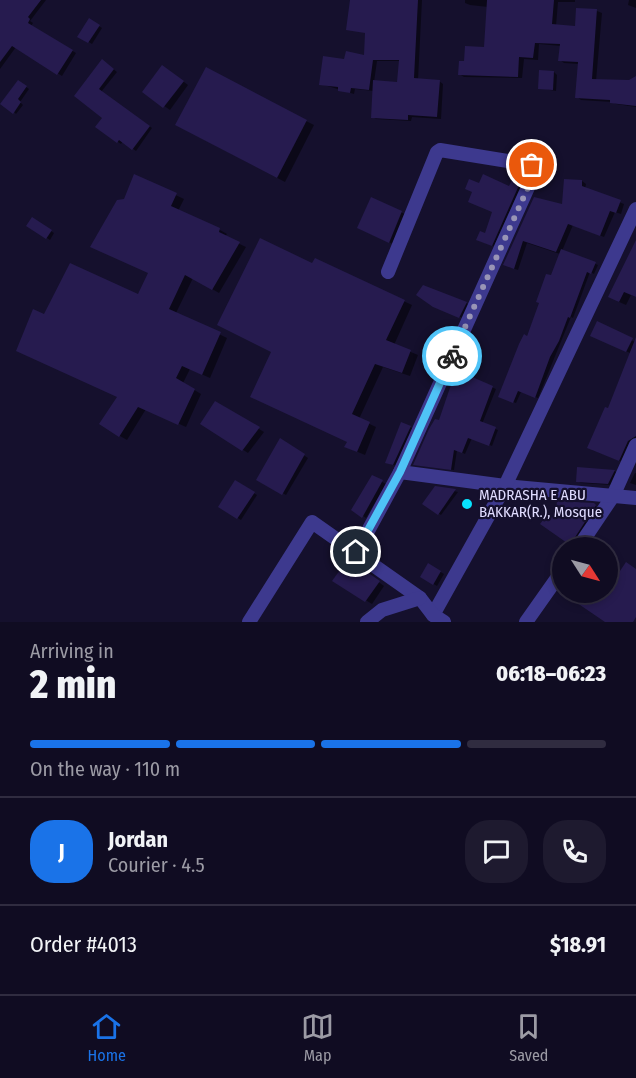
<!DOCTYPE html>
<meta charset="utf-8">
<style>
body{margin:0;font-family:"Fira Sans Condensed",sans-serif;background:#1e1a2f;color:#f1f3f6;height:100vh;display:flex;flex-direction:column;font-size:22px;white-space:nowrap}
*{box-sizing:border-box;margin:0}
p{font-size:20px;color:#9c9ba5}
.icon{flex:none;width:33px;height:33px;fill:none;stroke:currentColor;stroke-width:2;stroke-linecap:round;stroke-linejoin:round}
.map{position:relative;height:622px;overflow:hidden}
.details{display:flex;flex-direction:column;background:#100c22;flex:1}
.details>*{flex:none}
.needle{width:39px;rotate:126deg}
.controls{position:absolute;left:552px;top:537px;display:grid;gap:12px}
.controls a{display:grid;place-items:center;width:66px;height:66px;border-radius:50%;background:#100c22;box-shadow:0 3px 9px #0003,0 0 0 2px #302c40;font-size:30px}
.pin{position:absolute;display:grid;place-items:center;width:51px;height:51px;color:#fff;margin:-26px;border:3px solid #fff;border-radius:50%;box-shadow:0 2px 6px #0007}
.courier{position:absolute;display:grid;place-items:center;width:60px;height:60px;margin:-30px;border:4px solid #4fc3f7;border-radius:50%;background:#fff;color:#222;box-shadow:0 2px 8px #0007}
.head em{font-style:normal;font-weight:800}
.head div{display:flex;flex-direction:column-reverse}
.head{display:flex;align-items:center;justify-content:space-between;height:102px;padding:0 30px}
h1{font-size:39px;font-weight:800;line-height:45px}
.bar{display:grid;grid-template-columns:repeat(4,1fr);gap:9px 6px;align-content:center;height:72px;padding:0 30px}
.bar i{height:8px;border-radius:4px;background:#302c40}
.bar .active{background:#1a73e8}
.bar p{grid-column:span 4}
.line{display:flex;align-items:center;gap:15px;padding:0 30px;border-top:2px solid #302c40}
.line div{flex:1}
.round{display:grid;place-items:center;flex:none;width:63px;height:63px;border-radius:24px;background:#1e1a2f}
.menu{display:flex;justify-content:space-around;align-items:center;height:84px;border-top:2px solid #302c40;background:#100c22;font-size:16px;color:#9c9ba5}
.menu a{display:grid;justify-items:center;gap:3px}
.menu .active{color:#1a73e8}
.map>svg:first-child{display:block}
.shadow{fill:#0007;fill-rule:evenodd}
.building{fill:#261b4f}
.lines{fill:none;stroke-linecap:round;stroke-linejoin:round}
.street{stroke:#3d398e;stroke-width:14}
.done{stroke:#9995b6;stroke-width:6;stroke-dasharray:0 10.8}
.route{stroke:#4fc3f7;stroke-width:8}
.poi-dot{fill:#08e3ff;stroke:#15102d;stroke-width:2}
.labels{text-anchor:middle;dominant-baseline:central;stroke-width:4.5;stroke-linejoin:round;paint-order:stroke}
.poi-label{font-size:15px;fill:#e0dcff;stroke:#15102d;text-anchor:start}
</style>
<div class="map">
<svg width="636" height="622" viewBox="0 0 636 622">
<rect width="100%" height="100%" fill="#15102d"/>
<g class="shadow">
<polygon points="0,0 46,0 30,21 33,23 31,26 76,53 62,76 16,47 0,69"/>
<path d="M352,0H422L418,80L439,81L443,84L441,119L412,117L411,121L376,119L372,117L374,91L355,89L354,94L321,84L345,60L366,57L367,33L347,29ZM377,61H400L399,84L374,82Z"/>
<polygon points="465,0 575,0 575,2 558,2 556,26 576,27 578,10 597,11 602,13 596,81 629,81 636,78 636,107 616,104 612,102 581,100 577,97 579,64 564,63 560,60 561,46 539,44 538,60 524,59 522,78 464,77 459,74 465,63 485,48 488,7 470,5 465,3"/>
<polygon points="629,0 636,0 636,8 628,5"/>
<polygon points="89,20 102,28 92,44 79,36"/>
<polygon points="106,63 117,72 101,92 152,128 136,151 123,141 121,144 118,142 97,126 104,118 76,96"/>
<polygon points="168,70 188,85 170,110 144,92"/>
<polygon points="554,72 557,75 556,91 540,88"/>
<polygon points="19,82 29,89 20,102 23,105 16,114 14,112"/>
<polygon points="306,121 314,125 285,182 184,129"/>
<polygon points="135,176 184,199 178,211 220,230 227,234 225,237 246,247 219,293 193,278 176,313 227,338 210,378 190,369 183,383 201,394 186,427 146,409 127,440 120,436 119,397 45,316 139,296 149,273 125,200"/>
<polygon points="582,181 586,184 585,189 624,204 621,214 615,212 604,237 573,225 562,251 598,265 594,274 590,272 573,318 571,317 538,398 521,392 516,403 502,398 560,254 527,243 518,270 509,267 535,198 563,206"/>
<polygon points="513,182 521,186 494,246 480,241 486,235 494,212 480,185 510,188"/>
<polygon points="371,199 405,214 393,244 362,230"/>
<polygon points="32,219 54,233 50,240 28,226"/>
<polygon points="636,259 636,297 631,295 626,305 617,301"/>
<polygon points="315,260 412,305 394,345 418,355 410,376 383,367 359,419 376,427 365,455 346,447 348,442 313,265"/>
<polygon points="466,303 469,305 463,318 437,308"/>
<polygon points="597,323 635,342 630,353 592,335"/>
<polygon points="636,358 636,439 623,462 592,450 608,410"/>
<polygon points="457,372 496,389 482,424 498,430 492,446 472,438 465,454 457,450 454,470 418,465 440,422"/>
<polygon points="216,403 264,432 248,453 203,424"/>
<polygon points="410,427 414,429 397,466 390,464"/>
<polygon points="281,440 308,458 286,495 258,479"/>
<polygon points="578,469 614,471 618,473 612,485 581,483 577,481"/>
<polygon points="635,473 636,473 636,485 630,483"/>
<polygon points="373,477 386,484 366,518 353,509"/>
<polygon points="236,482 257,495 241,520 220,507"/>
<polygon points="436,487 458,492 441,515 424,504"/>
<polygon points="593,505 600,509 575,547 571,544 556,521"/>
<polygon points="354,564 384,586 372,604 334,581"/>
<polygon points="429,565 444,574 437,586 422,577"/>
</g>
<g class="building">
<polygon points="0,0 41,0 28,17 30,19 28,23 73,50 57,75 12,46 0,62"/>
<polygon points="350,0 418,0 414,78 440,80 437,117 408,115 408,120 371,118 373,80 397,82 399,60 373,60 369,90 351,88 350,93 338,91 338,87 319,85 323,56 344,59 346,51 364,55 365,33 346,30"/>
<polygon points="487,0 554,0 552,24 575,26 576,8 597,9 592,79 629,80 636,76 636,106 610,103 610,100 575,98 578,62 558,61 560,44 535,43 533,58 519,57 518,77 458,75 459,61 464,61 465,46 484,47"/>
<polygon points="89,18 100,25 88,43 77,37"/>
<polygon points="102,59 114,69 99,89 150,126 132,150 119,140 117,143 95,127 102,118 74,96"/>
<polygon points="162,65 184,81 163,108 142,92"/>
<polygon points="206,67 307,120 277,178 175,125"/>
<polygon points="539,70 554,71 553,90 538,89"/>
<polygon points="18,80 27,86 18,99 21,102 13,114 0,104"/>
<polygon points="134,174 177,193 171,206 220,228 219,232 240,242 212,290 185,275 169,309 221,332 202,375 182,366 176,378 195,389 178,425 138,407 119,437 99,424 117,397 16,351 33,309 44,314 70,263 138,294 148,273 90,247 117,200 124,199"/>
<polygon points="483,174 509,186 512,180 520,183 492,246 476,240 480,231 485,233 492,212 468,202 472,192 465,189 469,179 479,183"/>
<polygon points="564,179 582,180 582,186 621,200 616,213 610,211 600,236 568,224 556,252 523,241 514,269 503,265 534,197 562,204"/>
<polygon points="371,197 402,211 389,243 357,228"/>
<polygon points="32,217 52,230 46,239 26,226"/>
<polygon points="260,238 312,263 315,258 405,300 386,340 411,350 402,373 375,364 352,414 370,422 357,452 344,447 347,442 250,397 271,352 217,325"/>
<polygon points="636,240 636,297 624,292 619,302 608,297"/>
<polygon points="561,249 596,262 591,274 587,272 570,318 568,317 559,341 550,357 535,398 518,391 513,403 498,397 519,344 524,334 527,336 539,303 536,302 546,274 551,275"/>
<polygon points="423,285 467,302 459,318 433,307 416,295"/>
<polygon points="597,321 633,338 626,352 590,336"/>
<polygon points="636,337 636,436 628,441 619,461 587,448 605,407 608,408"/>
<polygon points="456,370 493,386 480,421 496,427 489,446 468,438 462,453 454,450 451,470 413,465 429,429 435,419 439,420"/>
<polygon points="215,401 260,427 242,451 200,424"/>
<polygon points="401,422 411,426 393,465 385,463"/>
<polygon points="280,438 305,454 282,495 256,480"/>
<polygon points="577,467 615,470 608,484 576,482"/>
<polygon points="372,475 383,480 362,518 351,510"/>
<polygon points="235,480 255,492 237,519 218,507"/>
<polygon points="435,486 456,489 438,515 422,504"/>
<polygon points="557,501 594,503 596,505 570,545 540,524 548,514 555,519"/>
<polygon points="348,559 380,581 365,602 332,581"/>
<polygon points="626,562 636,569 636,617 633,622 605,622 561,592 584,592 597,602 605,592 608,592 608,589"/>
<polygon points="428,563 441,571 433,585 420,577"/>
</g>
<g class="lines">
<g class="street">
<polyline points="388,272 437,152 440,150 532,165 535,172 400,472"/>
<polyline points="578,548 613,496 636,445"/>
<polyline points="356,553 400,472 505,486 636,498"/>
<polyline points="433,615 505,486 636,209"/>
<polyline points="249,622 312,522 420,598 433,615 444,622"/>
<polyline points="367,622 382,610 420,598"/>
<polyline points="526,622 562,571"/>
</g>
</g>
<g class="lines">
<polyline class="done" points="452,356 535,172 532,165"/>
<polyline class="route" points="356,552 400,472 452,356"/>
</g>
<circle class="poi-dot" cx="467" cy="504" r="6"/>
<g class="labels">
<g class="poi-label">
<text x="479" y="495">MADRASHA E ABU<tspan x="479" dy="17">BAKKAR(R.), Mosque</tspan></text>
</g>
</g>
</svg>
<div class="controls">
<a><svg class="needle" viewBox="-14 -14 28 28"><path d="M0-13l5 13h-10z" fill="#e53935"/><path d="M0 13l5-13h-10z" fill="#9c9ba5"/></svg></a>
</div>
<div class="pin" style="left:532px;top:165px;background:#ea580c"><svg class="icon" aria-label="bag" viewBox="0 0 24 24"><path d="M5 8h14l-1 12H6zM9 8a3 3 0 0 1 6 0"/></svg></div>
<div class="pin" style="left:356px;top:552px;background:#1f2937"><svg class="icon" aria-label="home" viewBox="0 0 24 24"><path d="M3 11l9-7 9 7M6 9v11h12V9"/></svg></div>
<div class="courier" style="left:452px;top:356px"><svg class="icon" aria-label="bike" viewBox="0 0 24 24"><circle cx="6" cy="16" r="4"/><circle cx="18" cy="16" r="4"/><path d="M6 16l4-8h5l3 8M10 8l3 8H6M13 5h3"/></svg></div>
</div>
<section class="details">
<div class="head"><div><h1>2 min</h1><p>Arriving in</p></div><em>06:18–06:23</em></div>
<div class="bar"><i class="active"></i><i class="active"></i><i class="active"></i><i></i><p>On the way · 110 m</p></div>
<div class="line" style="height:108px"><b class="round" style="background:#1a73e8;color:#fff">J</b><div><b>Jordan</b><p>Courier · 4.5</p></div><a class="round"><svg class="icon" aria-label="chat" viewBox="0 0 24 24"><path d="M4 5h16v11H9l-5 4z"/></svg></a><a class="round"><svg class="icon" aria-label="phone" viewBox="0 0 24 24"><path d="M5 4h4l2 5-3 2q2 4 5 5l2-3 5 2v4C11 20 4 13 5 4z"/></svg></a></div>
<div class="line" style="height:78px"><div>Order #4013</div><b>$18.91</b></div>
</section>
<nav class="menu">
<a class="active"><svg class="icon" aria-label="home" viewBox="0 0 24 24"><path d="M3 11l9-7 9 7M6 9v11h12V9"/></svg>Home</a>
<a><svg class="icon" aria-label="map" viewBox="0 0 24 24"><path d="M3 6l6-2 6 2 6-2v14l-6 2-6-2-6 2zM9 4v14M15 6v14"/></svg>Map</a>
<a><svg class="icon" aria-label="saved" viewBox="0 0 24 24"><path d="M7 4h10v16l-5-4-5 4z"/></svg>Saved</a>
</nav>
